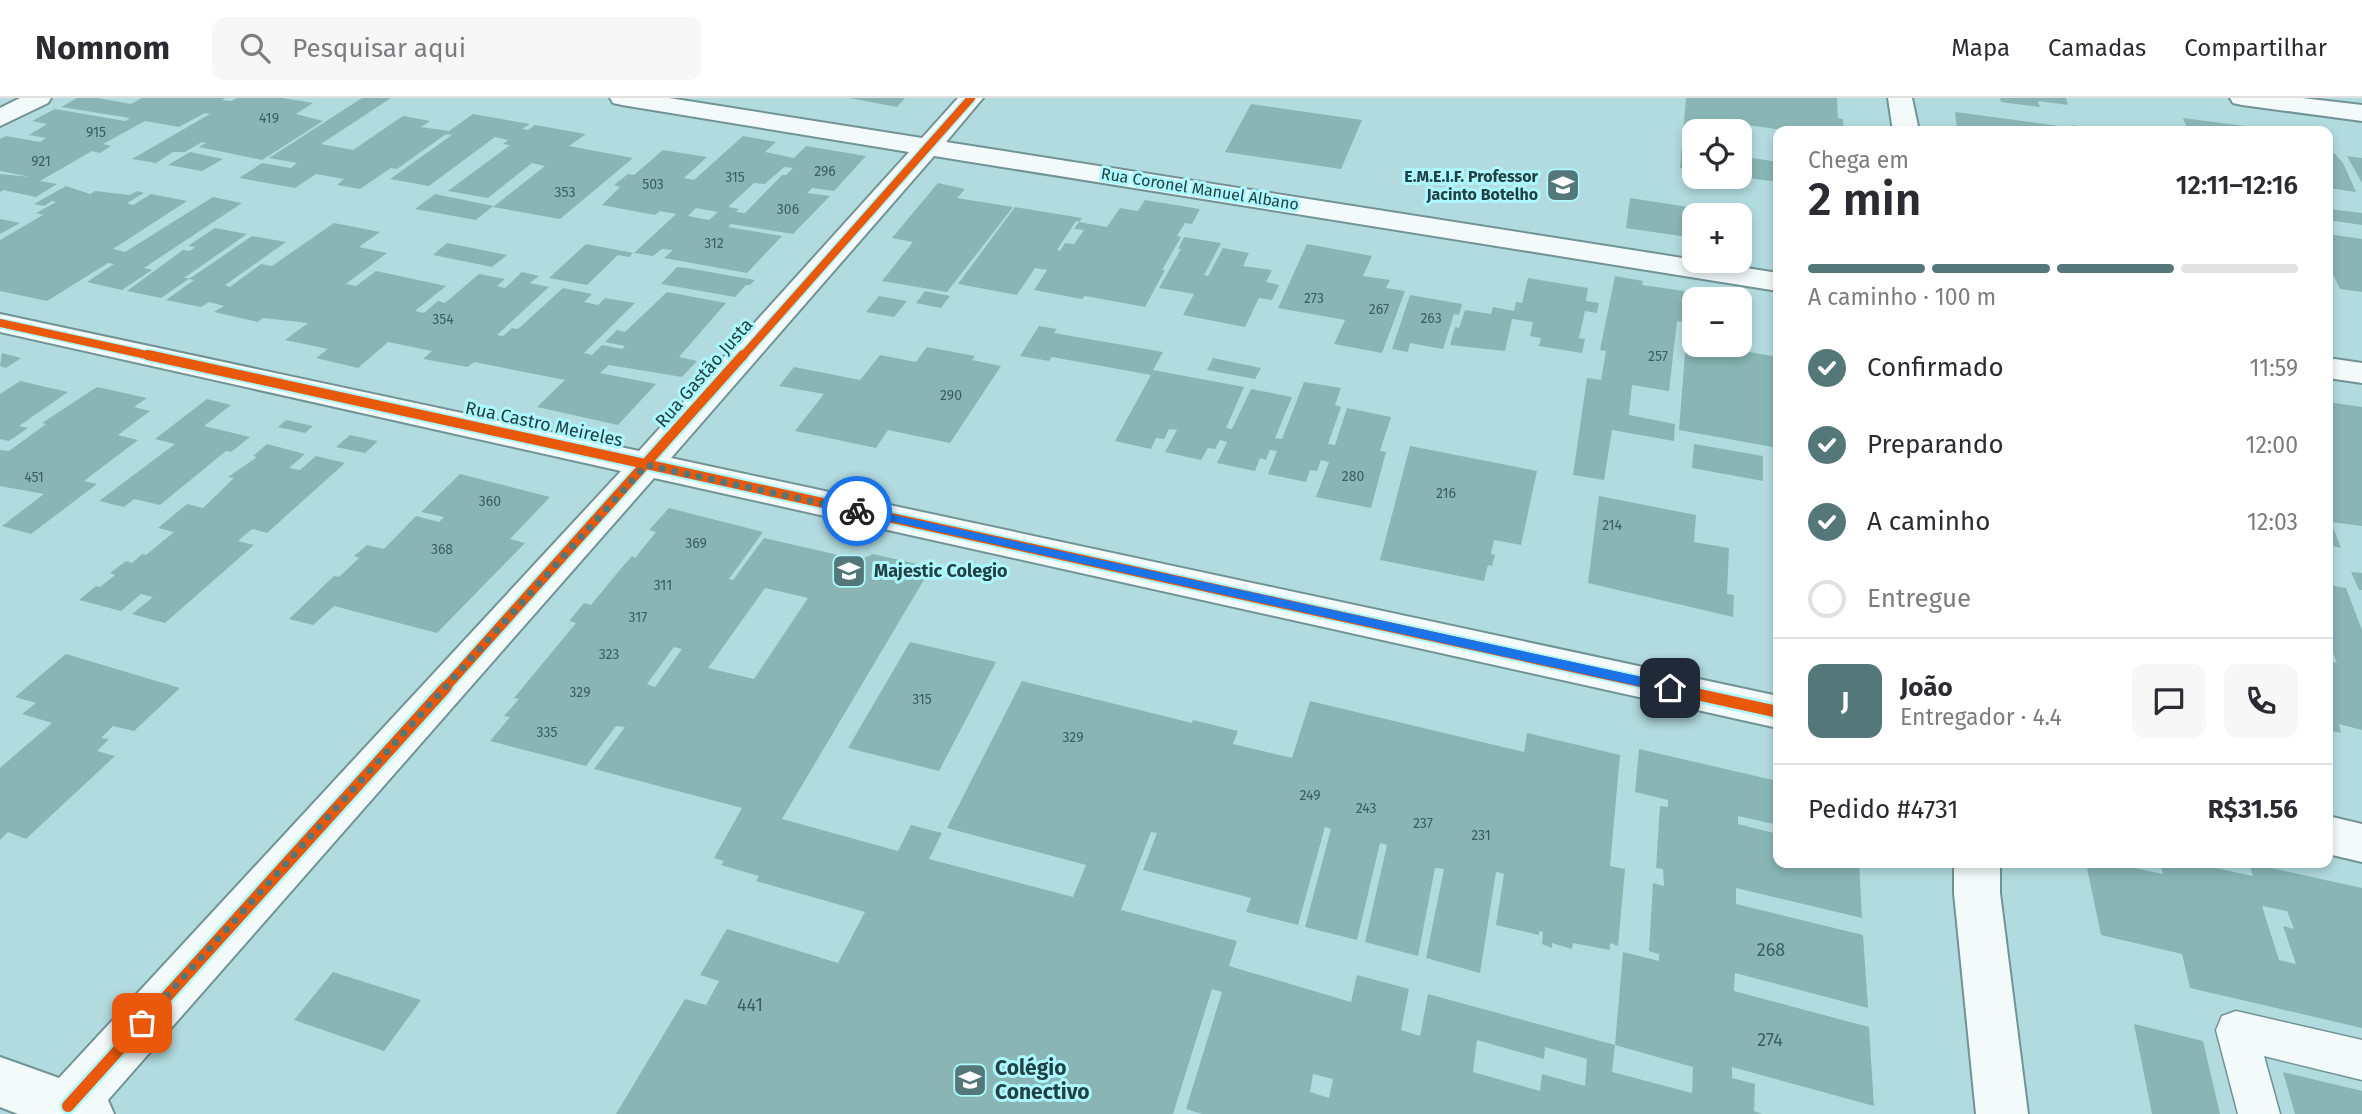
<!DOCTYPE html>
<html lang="pt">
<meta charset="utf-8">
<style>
body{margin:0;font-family:"Fira Sans",sans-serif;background:#f7f7f7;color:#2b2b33;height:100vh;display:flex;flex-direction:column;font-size:26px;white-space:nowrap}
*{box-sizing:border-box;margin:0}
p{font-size:23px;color:#7c7c81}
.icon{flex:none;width:38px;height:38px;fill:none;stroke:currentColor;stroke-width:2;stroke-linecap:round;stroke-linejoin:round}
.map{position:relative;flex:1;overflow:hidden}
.details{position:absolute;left:1773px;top:28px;width:560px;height:742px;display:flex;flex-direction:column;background:#fff;border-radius:14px;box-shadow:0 4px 10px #0003}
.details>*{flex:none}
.fabs{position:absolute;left:1682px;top:21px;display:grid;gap:14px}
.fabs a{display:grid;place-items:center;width:70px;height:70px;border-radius:14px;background:#fff;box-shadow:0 4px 10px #0003;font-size:35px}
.pin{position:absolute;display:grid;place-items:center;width:60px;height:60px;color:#fff;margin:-30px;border-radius:14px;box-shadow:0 4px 10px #0006}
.courier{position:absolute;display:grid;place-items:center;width:70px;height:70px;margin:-35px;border:5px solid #1a73e8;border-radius:50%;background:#fff;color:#222;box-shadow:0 2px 9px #0007}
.head em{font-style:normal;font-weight:600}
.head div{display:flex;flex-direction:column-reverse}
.head{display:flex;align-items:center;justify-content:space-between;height:119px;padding:0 35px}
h1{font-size:46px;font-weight:600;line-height:52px}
.bar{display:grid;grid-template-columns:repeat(4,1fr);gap:10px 7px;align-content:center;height:84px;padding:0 35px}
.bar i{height:9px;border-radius:5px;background:#e1e1e2}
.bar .on{background:#54777a}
.bar p{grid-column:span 4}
.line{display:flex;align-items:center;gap:18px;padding:0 35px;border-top:2px solid #e1e1e2}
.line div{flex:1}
.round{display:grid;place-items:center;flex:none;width:74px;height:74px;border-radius:14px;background:#f7f7f7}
ol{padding:0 35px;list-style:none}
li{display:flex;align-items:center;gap:21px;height:77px}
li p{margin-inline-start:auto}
li .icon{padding:7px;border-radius:50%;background:#54777a;color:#fff;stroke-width:4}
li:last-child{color:#7c7c81}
li i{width:38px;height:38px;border:4px solid #e1e1e2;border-radius:50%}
header{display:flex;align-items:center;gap:42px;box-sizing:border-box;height:98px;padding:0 35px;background:#fff;border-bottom:2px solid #e1e1e2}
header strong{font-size:33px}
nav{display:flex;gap:38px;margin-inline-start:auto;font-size:24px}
.search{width:490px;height:63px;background:#f7f7f7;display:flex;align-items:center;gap:18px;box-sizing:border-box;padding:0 24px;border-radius:14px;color:#7c7c81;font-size:26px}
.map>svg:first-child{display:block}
.building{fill:#89b6b5;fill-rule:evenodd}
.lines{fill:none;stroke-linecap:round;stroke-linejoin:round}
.lane-casing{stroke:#729396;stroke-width:3}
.street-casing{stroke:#729396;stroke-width:4}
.lane{fill:#f3fafa;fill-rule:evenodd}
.street{fill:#f3fafa;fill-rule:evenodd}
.cycleway-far2-casing{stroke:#adf7ff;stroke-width:11}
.cycleway-far1-casing{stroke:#adf7ff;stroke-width:14}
.cycleway-casing{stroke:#adf7ff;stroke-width:17}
.cycleway-far2{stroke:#e8590c;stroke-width:8}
.cycleway-far1{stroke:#e8590c;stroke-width:10}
.cycleway{stroke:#e8590c;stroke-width:12}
.route{fill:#1a73e8}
.done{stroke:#54777a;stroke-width:7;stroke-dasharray:0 12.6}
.labels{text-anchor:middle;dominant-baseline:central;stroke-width:6;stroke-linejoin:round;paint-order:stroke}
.number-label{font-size:14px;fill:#3c5e60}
.far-poi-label{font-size:16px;font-weight:bold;fill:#224144;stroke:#adf7ff;text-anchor:end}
.far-street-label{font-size:16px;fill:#224144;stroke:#adf7ff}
.street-label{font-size:18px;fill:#224144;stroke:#adf7ff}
.poi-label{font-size:18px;font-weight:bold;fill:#224144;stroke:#adf7ff;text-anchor:start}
.near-number-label{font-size:18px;fill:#3c5e60}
.near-poi-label{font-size:21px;font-weight:bold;fill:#224144;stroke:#adf7ff;text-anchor:start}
</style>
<header>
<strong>Nomnom</strong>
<div class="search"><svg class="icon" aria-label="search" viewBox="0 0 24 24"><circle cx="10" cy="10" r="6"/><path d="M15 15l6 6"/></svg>Pesquisar aqui</div>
<nav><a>Mapa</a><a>Camadas</a><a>Compartilhar</a></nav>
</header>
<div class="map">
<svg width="2362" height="1016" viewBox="0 0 2362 1016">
<rect width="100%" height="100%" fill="#b2dbdf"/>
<g class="building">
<polygon points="77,0 98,0 131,6 142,0 225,0 222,2 231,3 237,0 283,0 313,5 296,16 323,23 262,62 199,49 206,45 202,44 185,54 173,54 156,65 132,61 210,16 205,15 179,29 145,23 103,46 111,48 100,55 92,53 40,83 57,86 36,99 3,92 0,94 0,76 31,79 0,73 0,41 6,38 40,44 46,40 29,37 47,26 32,23 55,11 125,23 130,20 61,9"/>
<polygon points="362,0 391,0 321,46 353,52 403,18 430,23 421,29 449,33 473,16 530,26 522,31 528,32 535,27 586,36 569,48 633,60 560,121 493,109 545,68 532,65 488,100 448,93 510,47 503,46 508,42 495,39 429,88 390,81 452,37 446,36 397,71 391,70 360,91 337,87 344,81 316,76 295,90 239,80 262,65 291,70 297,65 269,60"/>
<polygon points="849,0 905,0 897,9"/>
<polygon points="1686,0 1837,0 1838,20 1843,21 1844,33 1791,33 1725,24 1725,33 1694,33 1694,72 1680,70"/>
<polygon points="2000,0 2066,0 2068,7 2038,3 2040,9 2001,4"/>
<polygon points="1251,6 1362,22 1341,71 1225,54"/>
<polygon points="1955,14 2074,30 2073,27 2106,33 1950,33 1950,29 1957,30"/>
<polygon points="2183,20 2253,29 2255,33 2188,33"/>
<path d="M743,38L776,44L765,54L794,60L806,48L866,58L834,93L812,90L807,95L830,98L793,136L731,126L728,129L782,138L747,175L664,160L673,152L662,151L653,158L634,155L676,116L660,113L655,117L602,107L620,89L614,87L628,76L634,77L663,52L707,59L684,80L694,82ZM784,69L793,70L786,77H782L745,115L736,114L739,111L728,109L754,85L765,86ZM696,110L718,114L709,122L688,118Z"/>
<polygon points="190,54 223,61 202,73 168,67"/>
<polygon points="2328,54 2334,55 2343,65 2356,94 2328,90"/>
<polygon points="1740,58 1778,64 1778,84 1740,79"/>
<polygon points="2347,58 2362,60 2362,85"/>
<polygon points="938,85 965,91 957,100 1013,109 947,194 882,183 913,144 892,140"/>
<polygon points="66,88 90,96 95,93 130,97 137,93 144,95 127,105 133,107 151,96 187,103 113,151 125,154 213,99 242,105 144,170 152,172 122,192 87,184 114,166 108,165 47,203 0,193 0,142 43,117 36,115 56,104 52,103 44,108 34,106"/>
<polygon points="435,96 493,108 476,122 415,111"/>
<polygon points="1630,100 1733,116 1733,117 1694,117 1694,140 1626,130"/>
<path d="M1145,102L1200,111L1192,126L1185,125L1177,138L1181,139L1162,172H1165L1145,209L1085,198L1082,201L1034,192L1047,172L1035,170L1017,197L958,186L1015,109L1082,120L1079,124L1107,129L1120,110L1138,113ZM1076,123L1079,124L1074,131L1084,132L1074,146L1065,145L1060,153L1057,152Z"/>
<polygon points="2328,111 2362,115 2362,127 2328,122"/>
<polygon points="1740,117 1747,118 1746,148 1740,147"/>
<polygon points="0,121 20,125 0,136"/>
<polygon points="334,125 380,134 359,149 387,155 346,186 356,188 376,173 446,188 415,213 424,215 438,203 445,205 479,176 505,181 497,188 505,190 522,174 539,178 530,185 549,189 497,237 503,238 512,230 518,231 563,190 592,196 584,204 598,207 605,200 635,205 584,255 592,257 602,247 622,251 625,248 605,244 617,232 625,234 667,194 726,205 679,259 697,263 682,279 609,267 600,275 656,286 618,327 537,309 565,282 474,264 468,269 423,261 432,253 388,244 358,270 316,260 328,251 285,242 308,225 263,220 258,224 214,214 224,208 209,204 201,209 166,202 194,182 189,181 252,138 286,144 225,187 230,189 261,166 272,168"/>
<polygon points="215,130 247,136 184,180 190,180 161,200 127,193 183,152 190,153 195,149 188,148"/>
<polygon points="2328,136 2362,141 2362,194 2340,191 2328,166"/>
<polygon points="1184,139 1221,145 1204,177 1208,178 1223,150 1249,155 1243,168 1272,172 1266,184 1279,187 1272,202 1259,200 1245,229 1183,217 1194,196 1159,190 1181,151 1178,151"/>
<polygon points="447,145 507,157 492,169 433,157"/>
<polygon points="586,146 633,155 629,159 618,157 587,187 549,180"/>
<polygon points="1307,146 1372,158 1363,178 1390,182 1386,190 1405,193 1382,255 1334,246 1345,222 1278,210"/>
<polygon points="677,169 687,170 755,182 750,187 746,187 735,199 661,186"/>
<polygon points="1615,178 1643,183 1642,187 1684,193 1682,224 1677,223 1669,293 1632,287 1629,317 1675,326 1674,343 1612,332 1604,382 1573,377 1587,280 1601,282 1606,253 1600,252"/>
<polygon points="1528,180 1588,190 1586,203 1599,205 1597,215 1585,213 1579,240 1585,241 1582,255 1539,248 1541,240 1530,238 1533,224 1512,221 1505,253 1450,247 1455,229 1459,230 1465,212 1491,216 1493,209 1514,213 1516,204 1522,205"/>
<polygon points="925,193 950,198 941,210 916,205"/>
<polygon points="1410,197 1462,206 1459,217 1454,216 1443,251 1410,245 1408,254 1392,251"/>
<polygon points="879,198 907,203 894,219 866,214"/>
<polygon points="1039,228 1057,231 1054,235 1163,254 1153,272 1244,289 1226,330 1232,331 1251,291 1292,299 1275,340 1282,341 1304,284 1341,290 1335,307 1341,309 1328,346 1335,347 1347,310 1391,319 1380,353 1386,354 1371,410 1316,399 1329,364 1321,362 1317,373 1310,372 1306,384 1268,376 1277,353 1270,352 1266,362 1260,360 1255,373 1217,365 1227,344 1220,342 1215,351 1208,350 1201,362 1165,354 1177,332 1169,331 1164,341 1156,340 1151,351 1115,343 1151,277 1052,259 1049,263 1020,258"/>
<polygon points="1686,243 1778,259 1778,350 1679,332"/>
<polygon points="927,249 975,258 972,262 1001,268 950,345 888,332 876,350 795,333 824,296 779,288 794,269 860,282 880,257 916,264"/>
<polygon points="2,255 21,260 6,270 0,268"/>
<polygon points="1213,260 1261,270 1255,281 1207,272"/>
<polygon points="20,283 68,294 19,328 28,330 9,343 0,341 0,296"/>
<polygon points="97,289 147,300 134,309 150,313 118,337 138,342 84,383 97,386 31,436 2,428 44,396 0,388 0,352 9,353 46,326 42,325"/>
<polygon points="207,301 231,307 204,328 250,339 231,354 226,353 160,407 134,401 124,409 99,403 175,346 155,341"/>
<polygon points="2328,304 2362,309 2362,428 2331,424 2341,450 2328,447 2328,401 2331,401 2328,392"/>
<polygon points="286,322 313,328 305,335 278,329"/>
<polygon points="350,337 372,342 378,343 365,355 336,349"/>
<polygon points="267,346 305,356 289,370 300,372 316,358 345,365 267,435 252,431 238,443 254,447 165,525 132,516 153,499 141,496 121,513 79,502 96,488 100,489 115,477 110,475 126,463 132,465 142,456 146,457 174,434 158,430 187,406 203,410 234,380 228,379 257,359 253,358"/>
<polygon points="1694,346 1763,358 1763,383 1692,370"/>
<polygon points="1410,348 1537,373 1521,447 1494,442 1491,456 1495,457 1492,468 1488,467 1484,483 1380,462"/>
<polygon points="460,376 550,399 510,441 525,445 437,535 334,508 313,527 289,521 334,478 339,479 359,460 354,458 367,447 384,451 416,418 439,424 444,419 421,414"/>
<polygon points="1599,398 1696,417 1694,444 1729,450 1727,496 1734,497 1733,519 1588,485"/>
<path d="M669,410L763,434L729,481L733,482L764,440L860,462L873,456L926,468L921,477L925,480L782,721L898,753L911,727L942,735L929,761L1073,799L1086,767L947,730L1022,583L1192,625L1193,622L1238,633L1233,646L1292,660L1310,603L1524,654L1527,635L1620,657L1610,768L1625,771L1618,848L1610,845V852L1573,845L1572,851L1552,845V850L1542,846L1543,834L1539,833V837L1496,827L1504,776L1496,774L1480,875L1426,860L1444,771L1435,770L1418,858L1365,844L1387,747L1380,745L1357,842L1305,829L1331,731L1325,729L1298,827L1246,814L1251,800L1143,772L1157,735L1151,734L1121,812L1237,843L1229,868L1351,904L1357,877L1409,891L1401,932L1420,938L1428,896L1615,947L1612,974L1692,995L1693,969L1615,947L1623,854L1659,863V856L1649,853L1653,785L1664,788L1663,771L1656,770L1660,708L1668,709V702L1635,694L1639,651L1773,682L1774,689L1778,690V727L1738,718V726L1778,736V765H1859L1862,820L1736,790V806L1863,837L1868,910L1735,875L1734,893L1869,929L1874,1008L1732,969V980L1755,986L1754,1013L1763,1016H1202L1186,1011L1222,894L1212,891L1173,1016H616L685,901L706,907L719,883L700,877L727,831L838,865L865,814L756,783L759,778L721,767L724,763L714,760L742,710L594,671L625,629L616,628L586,668L490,643L510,619L504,618L519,601L514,600L576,525L569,523L584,505L591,507L618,474L632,458L635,460L656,434L649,432ZM765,490L808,500L754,581L708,570ZM674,549L682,551L655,589L647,586ZM1477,942L1544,961L1545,949L1587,961L1585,988L1542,976L1540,993L1473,974ZM1313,976L1333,981L1329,1000L1310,994Z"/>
<polygon points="2351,474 2362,475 2362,492 2359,492"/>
<polygon points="2328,487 2346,490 2362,532 2362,632 2339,626 2341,635 2328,632 2328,563 2337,565 2328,542"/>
<polygon points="910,544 996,564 939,673 848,650"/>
<polygon points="66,556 180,590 134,633 113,628 101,640 109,641 97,653 115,658 26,741 8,734 0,742 0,670 52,625 22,616 36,605 15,599"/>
<path d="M2086,765H2110L2163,776L2160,765H2192L2253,778L2249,765L2362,790V930L2190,890L2182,856L2101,837ZM2262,808L2287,813L2294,831L2283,828L2296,866L2279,862Z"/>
<polygon points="333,874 421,902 384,953 294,922"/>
<polygon points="2134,926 2203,943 2220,1016 2152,1016"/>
<polygon points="2283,974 2362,993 2362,1016 2295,1016"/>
</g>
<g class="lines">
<g class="lane-casing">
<polygon id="lane" points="2236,913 2362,942 2362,982 2264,958 2280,1016 2238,1016 2216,932 2222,918"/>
</g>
<g class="street-casing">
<g id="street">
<polygon points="20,0 51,0 48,5 0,28 0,10"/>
<polygon points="610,0 669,0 922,40 958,0 983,0 946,44 1778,175 1778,193 934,58 671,360 1778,598 1778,630 654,380 108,1002 114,1016 18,1016 0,1009 0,959 59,980 621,373 0,234 0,216 639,353 909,54 622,7 613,5"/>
<polygon points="1888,0 1912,0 1919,33 1893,33"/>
<polygon points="2230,0 2302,0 2362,7 2362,23 2242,7 2233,5"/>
<polygon points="2328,260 2362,265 2362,285 2328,280"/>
<polygon points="2328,718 2362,726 2362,764 2328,756"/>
<polygon points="1954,765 2000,765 2000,795 2028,1016 1976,1016 1954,795"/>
</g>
</g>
<use href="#lane" class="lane"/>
<use href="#street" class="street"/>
<g class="cycleway-far2-casing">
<g id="cycleway-far2">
<polyline points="0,225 156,259"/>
<polyline points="742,259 971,0"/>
</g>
</g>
<g class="cycleway-far1-casing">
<g id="cycleway-far1">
<polyline points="148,257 1672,591"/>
<polyline points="444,591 743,257"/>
</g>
</g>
<g class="cycleway-casing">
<g id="cycleway">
<polyline points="1664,589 1778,614"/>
<polyline points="68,1008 446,589"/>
</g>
</g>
<use href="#cycleway-far2" class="cycleway-far2"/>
<use href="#cycleway-far1" class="cycleway-far1"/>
<use href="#cycleway" class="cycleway"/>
</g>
<polygon class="route" points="857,409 1670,585 1676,590 1670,595 853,415 852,413"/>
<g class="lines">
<polyline class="done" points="142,925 646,367 857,413"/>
</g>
<defs>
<g id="school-square" transform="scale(1.75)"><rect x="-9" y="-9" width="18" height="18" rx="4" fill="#54777a" stroke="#adf7ff"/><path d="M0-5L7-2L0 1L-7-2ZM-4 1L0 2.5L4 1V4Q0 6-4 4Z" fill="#fff"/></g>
</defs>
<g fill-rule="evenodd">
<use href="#school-square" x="1563" y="87"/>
<use href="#school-square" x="849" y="473"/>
<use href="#school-square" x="970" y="982"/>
</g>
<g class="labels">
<g class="number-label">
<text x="269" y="20">419</text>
<text x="96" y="34">915</text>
<text x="41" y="63">921</text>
<text x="825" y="73">296</text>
<text x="735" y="79">315</text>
<text x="653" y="86">503</text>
<text x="565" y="94">353</text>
<text x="788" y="111">306</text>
<text x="714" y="145">312</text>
<text x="1314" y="200">273</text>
<text x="1379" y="211">267</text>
<text x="1431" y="220">263</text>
<text x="443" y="221">354</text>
<text x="1658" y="258">257</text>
<text x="951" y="297">290</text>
<text x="1353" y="378">280</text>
<text x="34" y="379">451</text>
<text x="1446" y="395">216</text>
<text x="490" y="403">360</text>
<text x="1612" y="427">214</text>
<text x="696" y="445">369</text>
<text x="442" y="451">368</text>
<text x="663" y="487">311</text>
<text x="638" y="519">317</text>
<text x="609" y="556">323</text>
<text x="580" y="594">329</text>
<text x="922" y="601">315</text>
<text x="547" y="634">335</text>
<text x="1073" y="639">329</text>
<text x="1310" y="697">249</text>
<text x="1366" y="710">243</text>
<text x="1423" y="725">237</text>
<text x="1481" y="737">231</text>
</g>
<g class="far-poi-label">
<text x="1538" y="78">E.M.E.I.F. Professor<tspan x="1538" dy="18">Jacinto Botelho</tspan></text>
</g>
<g class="far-street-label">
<text transform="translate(1200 91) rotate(9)">Rua Coronel Manuel Albano</text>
</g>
<g class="street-label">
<text transform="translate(704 275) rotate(-49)">Rua Gastão Justa</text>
<text transform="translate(544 326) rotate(12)">Rua Castro Meireles</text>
</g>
<g class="poi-label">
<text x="874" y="473">Majestic Colegio</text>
</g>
<g class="near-number-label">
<text x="1771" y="852">268</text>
<text x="750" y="907">441</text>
<text x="1770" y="942">274</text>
</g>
<g class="near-poi-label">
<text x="995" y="970">Colégio<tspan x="995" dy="24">Conectivo</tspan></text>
</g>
</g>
</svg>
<div class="fabs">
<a><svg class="icon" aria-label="locate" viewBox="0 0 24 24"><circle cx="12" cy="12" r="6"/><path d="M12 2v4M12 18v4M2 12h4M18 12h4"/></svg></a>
<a>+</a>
<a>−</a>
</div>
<div class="pin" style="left:142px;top:925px;background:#ea580c"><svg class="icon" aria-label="bag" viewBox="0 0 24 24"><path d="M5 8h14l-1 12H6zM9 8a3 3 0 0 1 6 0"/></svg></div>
<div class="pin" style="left:1670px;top:590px;background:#1f2937"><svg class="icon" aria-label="home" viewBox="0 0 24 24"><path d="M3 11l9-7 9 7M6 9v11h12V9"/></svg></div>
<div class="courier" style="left:857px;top:413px"><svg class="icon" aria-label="bike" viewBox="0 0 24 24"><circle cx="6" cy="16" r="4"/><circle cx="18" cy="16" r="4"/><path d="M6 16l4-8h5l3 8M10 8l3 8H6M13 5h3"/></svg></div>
<section class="details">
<div class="head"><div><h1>2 min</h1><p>Chega em</p></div><em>12:11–12:16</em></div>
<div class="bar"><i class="on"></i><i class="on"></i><i class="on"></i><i></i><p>A caminho · 100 m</p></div>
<ol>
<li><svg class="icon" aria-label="check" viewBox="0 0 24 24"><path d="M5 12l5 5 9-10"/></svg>Confirmado<p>11:59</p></li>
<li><svg class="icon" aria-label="check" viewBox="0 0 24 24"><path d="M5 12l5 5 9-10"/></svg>Preparando<p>12:00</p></li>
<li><svg class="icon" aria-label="check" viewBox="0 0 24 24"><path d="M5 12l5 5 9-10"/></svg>A caminho<p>12:03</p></li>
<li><i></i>Entregue</li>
</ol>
<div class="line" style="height:126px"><b class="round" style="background:#54777a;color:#fff">J</b><div><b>João</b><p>Entregador · 4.4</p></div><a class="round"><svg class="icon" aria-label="chat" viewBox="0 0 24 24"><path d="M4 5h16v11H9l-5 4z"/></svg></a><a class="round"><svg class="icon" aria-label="phone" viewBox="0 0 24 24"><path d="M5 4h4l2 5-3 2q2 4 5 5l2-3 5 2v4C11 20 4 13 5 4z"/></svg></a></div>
<div class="line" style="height:91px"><div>Pedido #4731</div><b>R$31.56</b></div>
</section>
</div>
